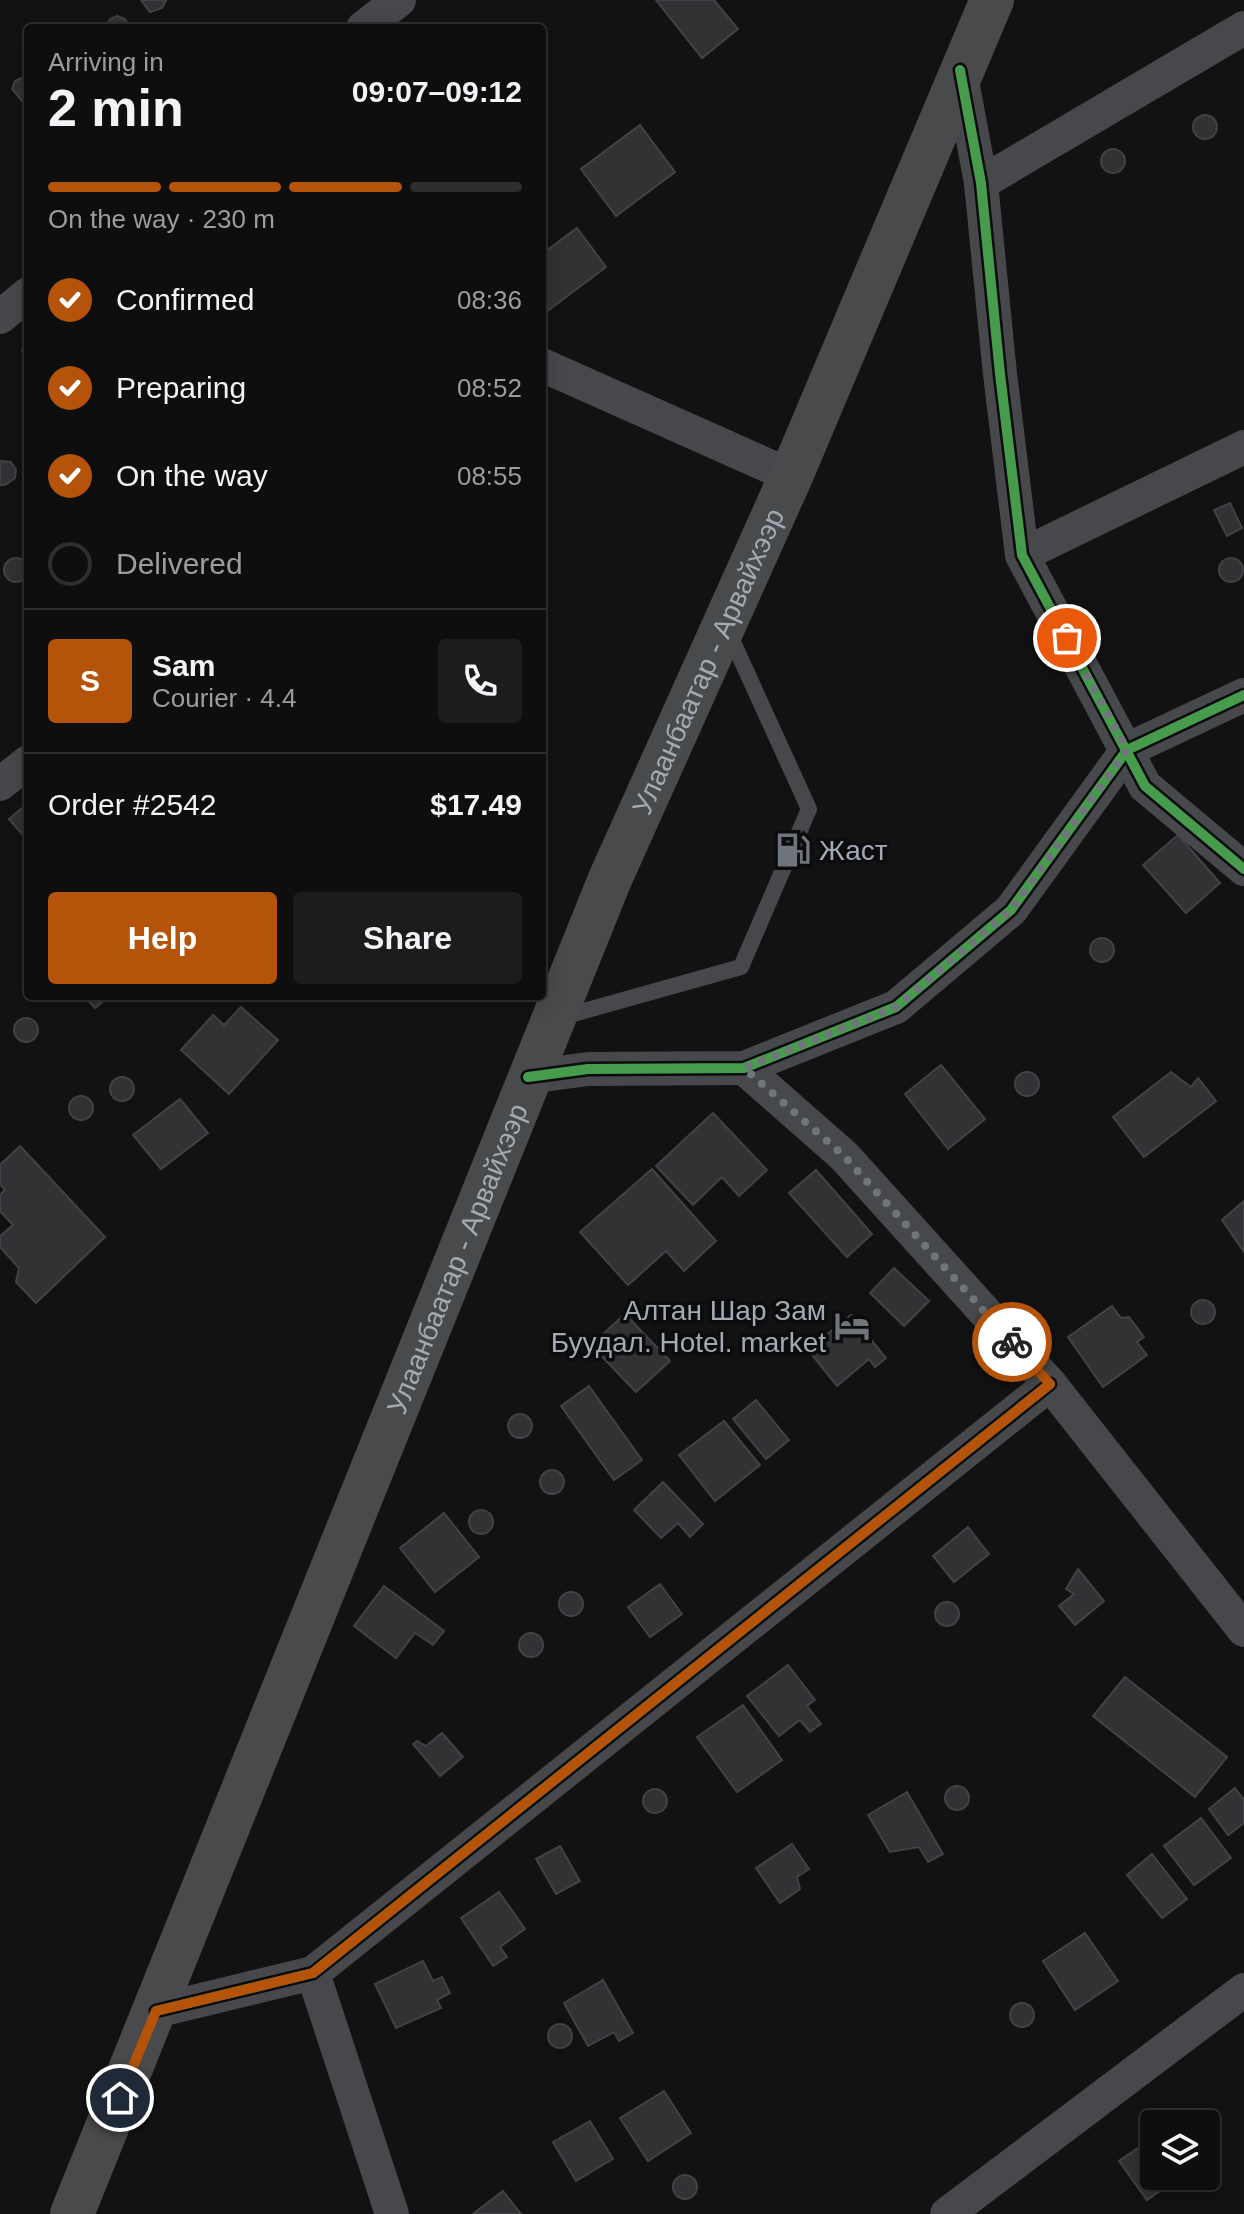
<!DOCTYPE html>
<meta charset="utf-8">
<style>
body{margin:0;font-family:Arial,sans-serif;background:#1c1c1c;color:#f1f3f6;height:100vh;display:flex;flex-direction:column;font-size:30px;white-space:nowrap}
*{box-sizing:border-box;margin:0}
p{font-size:26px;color:#9b9c9e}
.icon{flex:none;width:44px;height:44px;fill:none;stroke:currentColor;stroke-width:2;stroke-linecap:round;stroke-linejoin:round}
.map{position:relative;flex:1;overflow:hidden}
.side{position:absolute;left:24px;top:24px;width:522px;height:976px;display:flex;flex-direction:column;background:#0e0e0e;border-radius:8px;box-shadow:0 4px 20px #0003,0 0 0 2px #2e2e2e}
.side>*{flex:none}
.tools{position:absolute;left:1140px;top:2110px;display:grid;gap:16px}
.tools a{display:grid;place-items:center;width:80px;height:80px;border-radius:8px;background:#0e0e0e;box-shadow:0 4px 20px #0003,0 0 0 2px #2e2e2e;font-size:40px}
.pin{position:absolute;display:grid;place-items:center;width:68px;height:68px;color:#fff;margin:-34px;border:4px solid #fff;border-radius:50%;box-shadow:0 2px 8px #0007}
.courier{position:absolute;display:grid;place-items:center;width:80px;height:80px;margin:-40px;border:6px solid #b45309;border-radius:50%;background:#fff;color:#222;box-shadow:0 2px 10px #0007}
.overview em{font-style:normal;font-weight:800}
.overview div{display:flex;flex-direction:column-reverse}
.overview{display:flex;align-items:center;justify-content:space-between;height:136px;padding:0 24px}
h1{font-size:52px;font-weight:800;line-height:60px}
.bar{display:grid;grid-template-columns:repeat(4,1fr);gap:12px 8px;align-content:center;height:96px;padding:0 24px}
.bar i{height:10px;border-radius:6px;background:#2e2e2e}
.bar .active{background:#b45309}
.bar p{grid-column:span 4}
.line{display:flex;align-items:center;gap:20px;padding:0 24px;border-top:2px solid #2e2e2e}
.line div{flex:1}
.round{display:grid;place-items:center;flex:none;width:84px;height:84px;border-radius:8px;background:#1c1c1c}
ol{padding:0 24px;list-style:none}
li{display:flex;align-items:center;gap:24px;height:88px}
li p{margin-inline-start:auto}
li .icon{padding:8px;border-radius:50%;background:#b45309;color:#fff;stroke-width:4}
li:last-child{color:#9b9c9e}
li i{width:44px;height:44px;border:4px solid #2e2e2e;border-radius:50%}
.cta{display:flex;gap:16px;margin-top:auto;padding:16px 24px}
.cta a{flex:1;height:92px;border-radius:8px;background:#b45309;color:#fff;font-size:32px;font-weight:800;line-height:92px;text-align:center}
.cta a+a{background:#1c1c1c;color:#f1f3f6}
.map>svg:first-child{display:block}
.building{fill:#323235;stroke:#404246;stroke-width:2}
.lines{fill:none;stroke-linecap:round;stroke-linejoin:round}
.lane{stroke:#46484b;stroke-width:16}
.street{stroke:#46484b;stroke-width:34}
.highway{stroke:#494a4c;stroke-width:44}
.cycleway-casing{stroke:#0c0c0e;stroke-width:15}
.cycleway{stroke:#469c4c;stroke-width:10}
.done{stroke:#70757b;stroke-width:8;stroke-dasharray:0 14.4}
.route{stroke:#b45309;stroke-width:10}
.labels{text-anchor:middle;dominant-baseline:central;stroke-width:7;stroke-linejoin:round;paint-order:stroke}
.street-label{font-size:28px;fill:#a2aab4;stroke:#0c0c0e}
.poi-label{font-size:28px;fill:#a2aab4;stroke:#0c0c0e;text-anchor:start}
</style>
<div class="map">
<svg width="1244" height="2214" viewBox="0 0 1244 2214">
<rect width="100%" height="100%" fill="#121212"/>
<g class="building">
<polygon points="141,0 166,0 166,1 162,8 150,12"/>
<polygon points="656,0 714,0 738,29 702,58"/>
<polygon points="117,16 125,19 129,28 105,28 110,19"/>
<polygon points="25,76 28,77 28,101 22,101 12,89 15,81"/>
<circle cx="1205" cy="127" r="12"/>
<polygon points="640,125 675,172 616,216 581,169"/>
<circle cx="1113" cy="161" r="12"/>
<polygon points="577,228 606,267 542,315 542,254"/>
<polygon points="27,341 28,340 28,361 22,350"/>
<polygon points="0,461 11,462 16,470 15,478 5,485 0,485"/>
<polygon points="1230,503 1242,528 1227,536 1214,510"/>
<circle cx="1231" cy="570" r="12"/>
<circle cx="16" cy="570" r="12"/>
<polygon points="28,803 28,841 9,819"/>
<polygon points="1178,835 1220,883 1186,913 1143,865"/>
<circle cx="1102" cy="950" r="12"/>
<polygon points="84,996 109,996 95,1008"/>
<polygon points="241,1007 278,1040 229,1094 181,1050 213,1015 224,1025"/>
<circle cx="26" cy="1030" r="12"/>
<polygon points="941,1065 985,1119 948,1149 905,1094"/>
<circle cx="1027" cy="1084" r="12"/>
<polygon points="1171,1072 1191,1087 1198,1078 1216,1101 1144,1157 1113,1117"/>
<circle cx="122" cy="1089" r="12"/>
<circle cx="81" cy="1108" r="12"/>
<polygon points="180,1099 208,1133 161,1169 133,1135"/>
<polygon points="713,1113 767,1170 739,1196 722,1177 693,1205 656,1166"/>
<polygon points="20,1146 105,1237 36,1303 16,1282 19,1268 0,1247 0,1236 13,1225 0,1211 0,1195 5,1190 0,1184 0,1165"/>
<polygon points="652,1169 716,1241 684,1271 666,1251 628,1285 580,1232"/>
<polygon points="816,1170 872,1234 847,1257 789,1193"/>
<polygon points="1244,1201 1244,1252 1222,1220"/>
<polygon points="894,1268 929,1301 904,1326 870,1293"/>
<circle cx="1203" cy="1312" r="12"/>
<polygon points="1112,1306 1121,1318 1129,1317 1144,1337 1137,1342 1147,1355 1103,1387 1068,1337"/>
<polygon points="625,1314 670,1361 636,1392 591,1345"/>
<polygon points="851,1315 886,1358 875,1367 869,1359 837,1386 808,1350"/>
<polygon points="589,1386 642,1460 614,1480 561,1406"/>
<polygon points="756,1400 789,1440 766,1459 733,1419"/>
<circle cx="520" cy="1426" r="12"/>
<polygon points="724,1421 760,1465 715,1501 679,1455"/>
<circle cx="552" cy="1482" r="12"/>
<polygon points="663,1482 703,1524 690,1537 678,1523 661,1538 634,1510"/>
<circle cx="481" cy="1522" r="12"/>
<polygon points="444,1513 479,1557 435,1592 400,1548"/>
<polygon points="968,1527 989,1554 954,1582 933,1556"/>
<polygon points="1078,1569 1104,1601 1075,1625 1059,1606 1074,1594 1066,1589"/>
<polygon points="660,1584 682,1614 650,1637 628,1607"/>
<polygon points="384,1586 444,1631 433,1645 415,1633 396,1658 354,1626"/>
<circle cx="571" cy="1604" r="12"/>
<circle cx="947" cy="1614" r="12"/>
<circle cx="531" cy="1645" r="12"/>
<polygon points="788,1665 815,1700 807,1706 821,1724 810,1732 800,1720 779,1736 747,1696"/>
<polygon points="1125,1677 1227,1757 1195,1797 1093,1716"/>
<polygon points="743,1705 782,1760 737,1792 697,1737"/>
<polygon points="442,1733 463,1757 440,1776 413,1744 417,1741 426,1746"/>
<circle cx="957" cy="1798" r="12"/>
<polygon points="1235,1788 1244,1800 1244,1823 1228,1835 1209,1809"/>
<circle cx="655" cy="1801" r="12"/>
<polygon points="907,1792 943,1854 928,1862 919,1847 890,1852 868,1815"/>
<polygon points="1201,1818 1231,1858 1194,1885 1164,1846"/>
<polygon points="792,1844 809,1869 797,1877 800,1889 780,1903 756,1868"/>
<polygon points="560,1846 580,1881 556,1894 536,1859"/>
<polygon points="1152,1854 1187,1899 1162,1918 1127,1875"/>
<polygon points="499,1892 525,1929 500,1947 507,1957 493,1966 461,1918"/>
<polygon points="1085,1933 1118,1981 1075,2010 1043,1961"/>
<polygon points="423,1961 433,1981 442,1977 450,1993 437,2000 441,2008 396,2028 375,1984"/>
<polygon points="603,1980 633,2033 619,2041 614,2032 588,2046 564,2003"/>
<circle cx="1022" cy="2015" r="12"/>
<circle cx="560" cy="2036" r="12"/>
<polygon points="664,2091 691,2133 648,2161 620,2118"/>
<polygon points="590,2121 613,2159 576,2181 553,2142"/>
<polygon points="1154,2137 1154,2176 1181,2176 1147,2200 1119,2161"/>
<circle cx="685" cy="2187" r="12"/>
<polygon points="503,2191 521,2214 473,2214"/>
</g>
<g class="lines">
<polyline class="lane" points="559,1018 741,967 809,809 728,631"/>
<g class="street">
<polyline points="363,28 399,0"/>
<polyline points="960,70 981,183 1000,374 1022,555 1145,786 1244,869"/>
<polyline points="981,183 1244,28"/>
<polyline points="0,317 28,294"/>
<polyline points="542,365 791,476"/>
<polyline points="1022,555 1244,447"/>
<polyline points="0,784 28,762"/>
<polyline points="744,1068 844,1156 1050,1384 1244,1630"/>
<polyline points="528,1077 588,1069 744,1068 896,1007 1011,910 1127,750 1244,695"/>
<polyline points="313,1973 392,2214"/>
<polyline points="156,2011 313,1973 1050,1384"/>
<polyline points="947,2214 1244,1990"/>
</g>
<path class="highway" id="s1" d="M72,2214L610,879L791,476L992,0"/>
<g class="cycleway-casing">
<g id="cycleway">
<polyline points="960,70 981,183 1000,374 1022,555 1145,786 1244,869"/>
<polyline points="528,1077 588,1069 744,1068 896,1007 1011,910 1127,750 1244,695"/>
<polyline points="156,2011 313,1973 1050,1384"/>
</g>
</g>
<use href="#cycleway" class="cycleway"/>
</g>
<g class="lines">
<polyline class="done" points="1012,1342 844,1156 744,1068 896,1007 1011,910 1127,750 1067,638"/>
<polyline class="route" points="120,2098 156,2011 313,1973 1050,1384 1012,1342"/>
</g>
<defs>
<g id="fuel-bare" transform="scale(2.76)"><path d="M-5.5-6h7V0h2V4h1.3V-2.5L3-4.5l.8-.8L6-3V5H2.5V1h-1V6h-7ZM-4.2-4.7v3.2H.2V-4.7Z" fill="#70757b" stroke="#0c0c0e" stroke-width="2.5" paint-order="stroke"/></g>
<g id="hotel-bare" transform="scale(2.76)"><path d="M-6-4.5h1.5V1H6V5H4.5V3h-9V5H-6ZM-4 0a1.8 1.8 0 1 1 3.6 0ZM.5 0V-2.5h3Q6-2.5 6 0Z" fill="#70757b" stroke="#0c0c0e" stroke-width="2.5" paint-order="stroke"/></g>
</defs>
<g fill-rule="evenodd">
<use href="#fuel-bare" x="793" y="850"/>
<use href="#hotel-bare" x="852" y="1326"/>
</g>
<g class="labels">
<g class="street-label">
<text stroke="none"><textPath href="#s1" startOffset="1678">Улаанбаатар - Арвайхээр</textPath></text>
<text stroke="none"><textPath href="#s1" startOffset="1030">Улаанбаатар - Арвайхээр</textPath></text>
</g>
<g class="poi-label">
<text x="819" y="850">Жаст</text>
<text x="826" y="1310" text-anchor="end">Алтан Шар Зам<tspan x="826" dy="32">Буудал. Hotel. market</tspan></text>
</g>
</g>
</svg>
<div class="tools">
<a><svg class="icon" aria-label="layers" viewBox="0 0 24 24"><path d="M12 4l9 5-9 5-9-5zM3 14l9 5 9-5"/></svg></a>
</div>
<div class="pin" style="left:1067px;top:638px;background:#ea580c"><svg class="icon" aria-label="bag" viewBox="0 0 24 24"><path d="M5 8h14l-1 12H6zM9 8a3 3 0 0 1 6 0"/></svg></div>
<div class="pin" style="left:120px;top:2098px;background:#1f2937"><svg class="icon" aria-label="home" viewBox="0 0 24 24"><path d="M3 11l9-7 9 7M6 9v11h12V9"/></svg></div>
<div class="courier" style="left:1012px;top:1342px"><svg class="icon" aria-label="bike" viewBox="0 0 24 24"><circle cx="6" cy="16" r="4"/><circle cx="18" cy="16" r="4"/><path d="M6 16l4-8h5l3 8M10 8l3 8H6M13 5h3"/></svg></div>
<section class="side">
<div class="overview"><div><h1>2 min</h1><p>Arriving in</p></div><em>09:07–09:12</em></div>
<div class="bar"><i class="active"></i><i class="active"></i><i class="active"></i><i></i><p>On the way · 230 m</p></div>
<ol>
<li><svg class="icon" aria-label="check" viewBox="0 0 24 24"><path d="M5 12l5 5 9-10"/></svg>Confirmed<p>08:36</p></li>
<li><svg class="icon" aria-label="check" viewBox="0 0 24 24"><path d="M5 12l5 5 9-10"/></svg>Preparing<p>08:52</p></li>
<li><svg class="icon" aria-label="check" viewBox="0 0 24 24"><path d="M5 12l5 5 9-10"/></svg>On the way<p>08:55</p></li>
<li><i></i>Delivered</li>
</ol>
<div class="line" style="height:144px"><b class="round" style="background:#b45309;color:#fff">S</b><div><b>Sam</b><p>Courier · 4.4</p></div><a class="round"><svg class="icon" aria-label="phone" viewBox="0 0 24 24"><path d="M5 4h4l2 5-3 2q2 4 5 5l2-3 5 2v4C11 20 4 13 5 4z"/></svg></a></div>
<div class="line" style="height:104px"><div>Order #2542</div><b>$17.49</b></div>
<div class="cta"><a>Help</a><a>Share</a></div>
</section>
</div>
